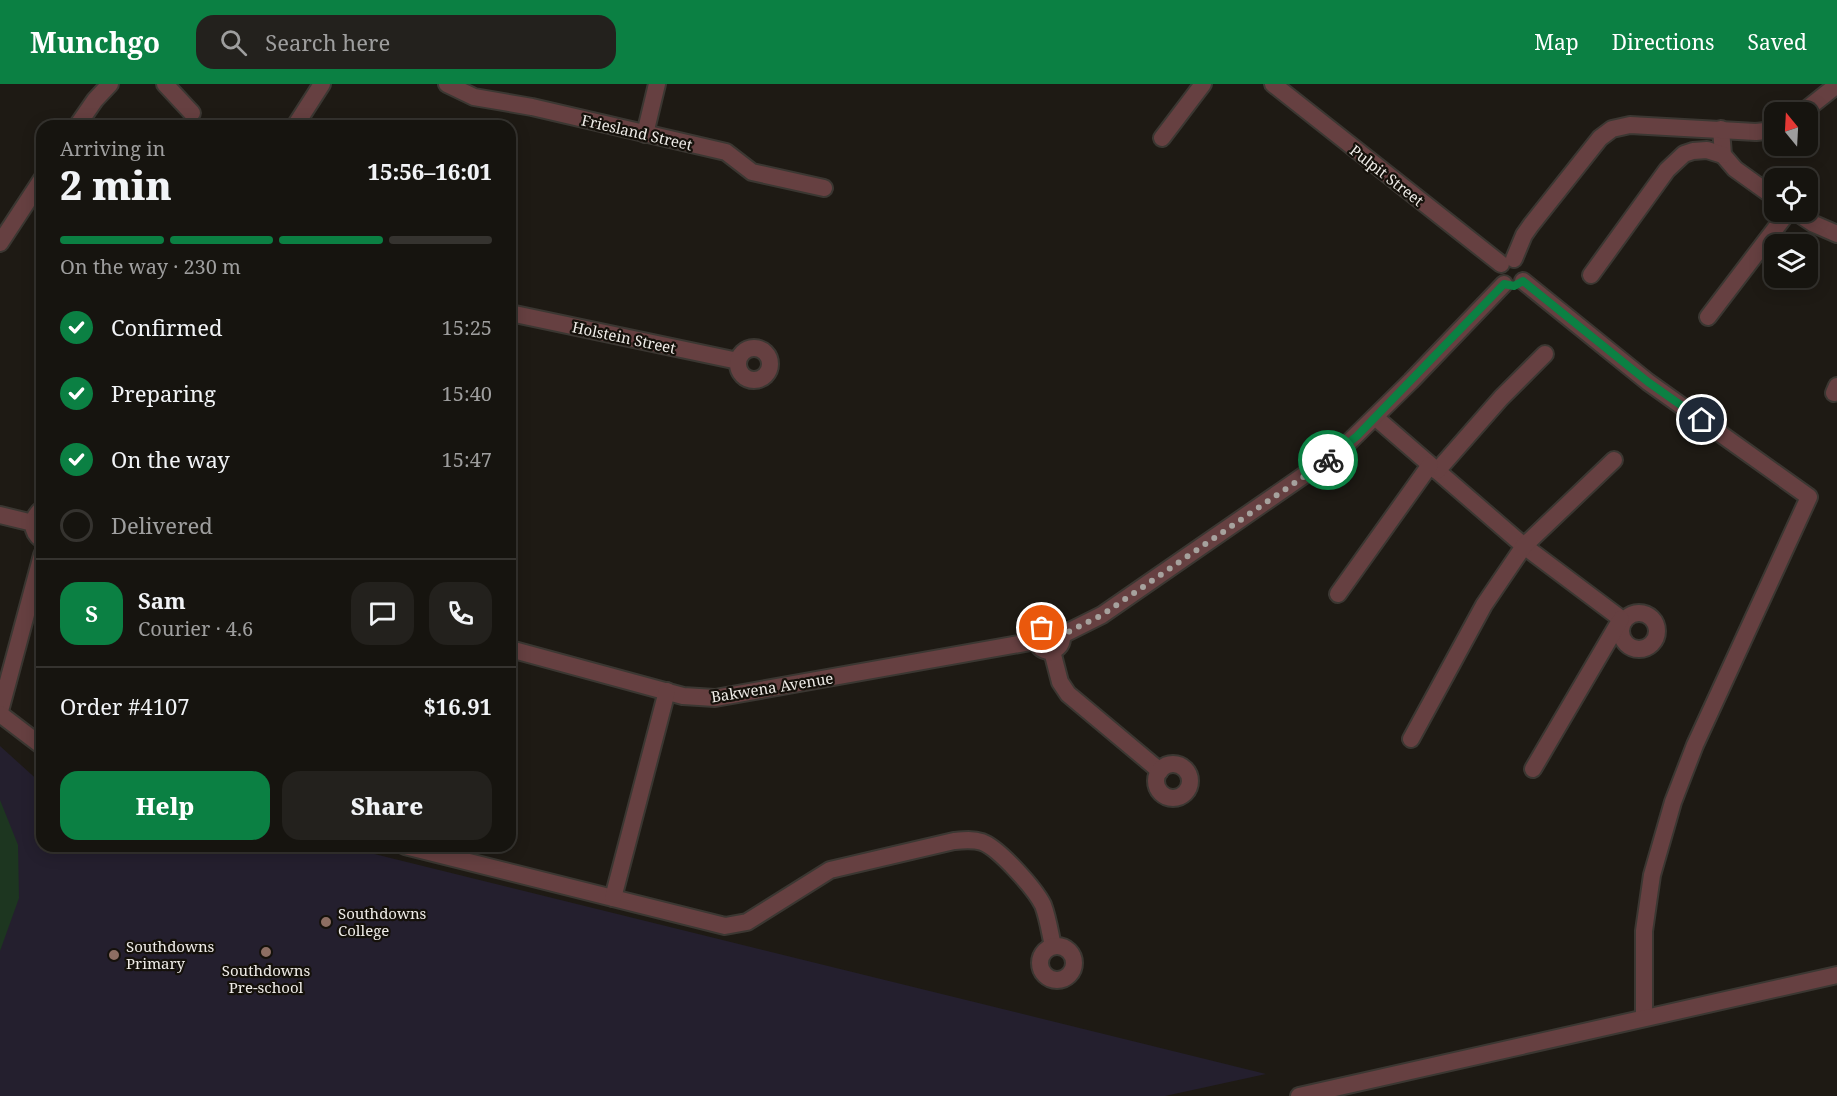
<!DOCTYPE html>
<meta charset="utf-8">
<style>
body{margin:0;font-family:"Noto Serif",serif;background:#23211d;color:#f1f3f6;height:100vh;display:flex;flex-direction:column;font-size:22px;white-space:nowrap}
*{box-sizing:border-box;margin:0}
p{font-size:20px;color:#9e9e9e}
.icon{flex:none;width:33px;height:33px;fill:none;stroke:currentColor;stroke-width:2;stroke-linecap:round;stroke-linejoin:round}
.map{position:relative;flex:1;overflow:hidden}
.details{position:absolute;left:36px;top:36px;width:480px;height:732px;display:flex;flex-direction:column;background:#16140f;border-radius:18px;box-shadow:0 3px 15px #0003,0 0 0 2px #35332f}
.details>*{flex:none}
.needle{width:39px;rotate:342deg}
.buttons{position:absolute;left:1764px;top:18px;display:grid;gap:12px}
.buttons a{display:grid;place-items:center;width:54px;height:54px;border-radius:12px;background:#16140f;box-shadow:0 3px 15px #0003,0 0 0 2px #35332f;font-size:30px}
.pin{position:absolute;display:grid;place-items:center;width:51px;height:51px;color:#fff;margin:-26px;border:3px solid #fff;border-radius:50%;box-shadow:0 2px 6px #0007}
.courier{position:absolute;display:grid;place-items:center;width:60px;height:60px;margin:-30px;border:4px solid #0b8043;border-radius:50%;background:#fff;color:#222;box-shadow:0 2px 8px #0007}
.overview em{font-style:normal;font-weight:800}
.overview div{display:flex;flex-direction:column-reverse}
.overview{display:flex;align-items:center;justify-content:space-between;height:102px;padding:0 24px}
h1{font-size:39px;font-weight:800;line-height:45px}
.bar{display:grid;grid-template-columns:repeat(4,1fr);gap:9px 6px;align-content:center;height:72px;padding:0 24px}
.bar i{height:8px;border-radius:4px;background:#35332f}
.bar .on{background:#0b8043}
.bar p{grid-column:span 4}
.line{display:flex;align-items:center;gap:15px;padding:0 24px;border-top:2px solid #35332f}
.line div{flex:1}
.round{display:grid;place-items:center;flex:none;width:63px;height:63px;border-radius:18px;background:#23211d}
ol{padding:0 24px;list-style:none}
li{display:flex;align-items:center;gap:18px;height:66px}
li p{margin-inline-start:auto}
li .icon{padding:6px;border-radius:50%;background:#0b8043;color:#fff;stroke-width:4}
li:last-child{color:#9e9e9e}
li i{width:33px;height:33px;border:3px solid #35332f;border-radius:50%}
.cta{display:flex;gap:12px;margin-top:auto;padding:12px 24px}
.cta a{flex:1;height:69px;border-radius:18px;background:#0b8043;color:#fff;font-size:24px;font-weight:800;line-height:69px;text-align:center}
.cta a+a{background:#23211d;color:#f1f3f6}
header{display:flex;align-items:center;gap:36px;box-sizing:border-box;height:84px;padding:0 30px;background:#0b8043;color:#fff}
header strong{font-size:28px}
nav{display:flex;gap:33px;margin-inline-start:auto;font-size:21px}
.search{width:420px;height:54px;background:#23211d;display:flex;align-items:center;gap:15px;box-sizing:border-box;padding:0 21px;border-radius:18px;color:#9e9e9e;font-size:22px}
.map>svg:first-child{display:block}
.education{fill:#241f2e}
.green{fill:#1d3620}
.lines{fill:none;stroke-linecap:round;stroke-linejoin:round}
.street-casing{stroke:#3b3732;stroke-width:20}
.street{stroke:#664041;stroke-width:16}
.done{stroke:#a6a29e;stroke-width:6;stroke-dasharray:0 10.8}
.route{stroke:#0b8043;stroke-width:8}
.education-dot{fill:#8d6e63;stroke:#15110b;stroke-width:2}
.labels{text-anchor:middle;dominant-baseline:central;stroke-width:4.5;stroke-linejoin:round;paint-order:stroke}
.street-label{font-size:15px;fill:#efece8;stroke:#15110b}
.poi-label{font-size:15px;fill:#efece8;stroke:#15110b;text-anchor:start}
</style>
<header>
<strong>Munchgo</strong>
<div class="search"><svg class="icon" aria-label="search" viewBox="0 0 24 24"><circle cx="10" cy="10" r="6"/><path d="M15 15l6 6"/></svg>Search here</div>
<nav><a>Map</a><a>Directions</a><a>Saved</a></nav>
</header>
<div class="map">
<svg width="1837" height="1012" viewBox="0 0 1837 1012">
<rect width="100%" height="100%" fill="#1e1a14"/>
<polygon class="education" points="0,662 42,700 42,762 342,762 1266,990 1165,1012 0,1012"/>
<polygon class="green" points="0,716 18,761 19,814 0,867"/>
<g class="lines">
<g class="street-casing">
<g id="street">
<polyline points="165,0 192,29"/>
<polyline points="447,0 474,13 532,23 726,68 752,88 824,104"/>
<polyline points="1273,0 1501,180"/>
<polyline points="1803,28 1837,1"/>
<polyline points="77,42 95,16 110,0"/>
<polyline points="295,42 322,0"/>
<polyline points="1721,45 1723,71 1735,85 1774,113"/>
<polyline points="645,50 657,0"/>
<polyline points="1162,54 1203,0"/>
<polyline points="1796,128 1814,140 1837,150"/>
<polyline points="0,159 42,95"/>
<polyline points="1514,175 1524,151 1531,141 1600,54 1612,45 1630,41 1756,48 1774,46"/>
<polyline points="1591,191 1667,86 1684,70 1693,67 1707,66 1723,71"/>
<polyline points="1523,197 1648,298 1809,413 1695,661 1673,718 1652,791 1644,847 1644,933"/>
<polyline points="510,229 738,277"/>
<polyline points="1708,233 1788,128"/>
<circle cx="754" cy="280" r="16"/>
<polyline points="1834,309 1837,302"/>
<polyline points="1375,333 1524,462 1624,537"/>
<polyline points="1437,387 1501,314 1545,270"/>
<path d="M42,425C31,434 30,447 42,456"/>
<polyline points="0,431 33,439"/>
<polyline points="1338,510 1430,381"/>
<circle cx="1639" cy="547" r="18"/>
<circle cx="1049" cy="554" r="13"/>
<polyline points="1062,551 1102,531 1342,365 1411,297 1504,200"/>
<polyline points="510,565 683,612 715,614 1036,557"/>
<polyline points="1052,567 1060,598 1068,610 1160,687"/>
<polyline points="0,627 42,471"/>
<polyline points="0,630 42,662"/>
<polyline points="1411,655 1484,521 1524,462 1614,376"/>
<circle cx="1173" cy="697" r="17"/>
<polyline points="1533,685 1621,535"/>
<path d="M405,762L725,842L747,838L830,786L954,757C964,756 973,755 982,758C999,764 1035,805 1043,821C1048,834 1050,849 1053,862"/>
<polyline points="613,814 667,607"/>
<circle cx="1057" cy="879" r="17"/>
<path d="M1299,1012C1479,973 1658,930 1837,891"/>
</g>
</g>
<use href="#street" class="street"/>
</g>
<g class="lines">
<polyline class="done" points="1042,544 1048,542 1054,542 1062,551 1102,531 1328,376"/>
<polyline class="route" points="1328,376 1357,352 1504,200 1514,202 1523,197 1648,298 1702,336"/>
</g>
<g class="education-dot">
<circle cx="326" cy="838" r="6"/>
<circle cx="266" cy="868" r="6"/>
<circle cx="114" cy="871" r="6"/>
</g>
<g class="labels">
<g class="street-label">
<text transform="translate(637 48) rotate(13)">Friesland Street</text>
<text transform="translate(1387 91) rotate(38)">Pulpit Street</text>
<text transform="translate(624 253) rotate(12)">Holstein Street</text>
<text transform="translate(772 603) rotate(-9)">Bakwena Avenue</text>
</g>
<g class="poi-label">
<text x="338" y="829">Southdowns<tspan x="338" dy="17">College</tspan></text>
<text x="126" y="862">Southdowns<tspan x="126" dy="17">Primary</tspan></text>
<text x="266" y="886" text-anchor="middle">Southdowns<tspan x="266" dy="17">Pre-school</tspan></text>
</g>
</g>
</svg>
<div class="buttons">
<a><svg class="needle" viewBox="-14 -14 28 28"><path d="M0-13l5 13h-10z" fill="#e53935"/><path d="M0 13l5-13h-10z" fill="#9e9e9e"/></svg></a>
<a><svg class="icon" aria-label="locate" viewBox="0 0 24 24"><circle cx="12" cy="12" r="6"/><path d="M12 2v4M12 18v4M2 12h4M18 12h4"/></svg></a>
<a><svg class="icon" aria-label="layers" viewBox="0 0 24 24"><path d="M12 4l9 5-9 5-9-5zM3 14l9 5 9-5"/></svg></a>
</div>
<div class="pin" style="left:1042px;top:544px;background:#ea580c"><svg class="icon" aria-label="bag" viewBox="0 0 24 24"><path d="M5 8h14l-1 12H6zM9 8a3 3 0 0 1 6 0"/></svg></div>
<div class="pin" style="left:1702px;top:336px;background:#1f2937"><svg class="icon" aria-label="home" viewBox="0 0 24 24"><path d="M3 11l9-7 9 7M6 9v11h12V9"/></svg></div>
<div class="courier" style="left:1328px;top:376px"><svg class="icon" aria-label="bike" viewBox="0 0 24 24"><circle cx="6" cy="16" r="4"/><circle cx="18" cy="16" r="4"/><path d="M6 16l4-8h5l3 8M10 8l3 8H6M13 5h3"/></svg></div>
<section class="details">
<div class="overview"><div><h1>2 min</h1><p>Arriving in</p></div><em>15:56–16:01</em></div>
<div class="bar"><i class="on"></i><i class="on"></i><i class="on"></i><i></i><p>On the way · 230 m</p></div>
<ol>
<li><svg class="icon" aria-label="check" viewBox="0 0 24 24"><path d="M5 12l5 5 9-10"/></svg>Confirmed<p>15:25</p></li>
<li><svg class="icon" aria-label="check" viewBox="0 0 24 24"><path d="M5 12l5 5 9-10"/></svg>Preparing<p>15:40</p></li>
<li><svg class="icon" aria-label="check" viewBox="0 0 24 24"><path d="M5 12l5 5 9-10"/></svg>On the way<p>15:47</p></li>
<li><i></i>Delivered</li>
</ol>
<div class="line" style="height:108px"><b class="round" style="background:#0b8043;color:#fff">S</b><div><b>Sam</b><p>Courier · 4.6</p></div><a class="round"><svg class="icon" aria-label="chat" viewBox="0 0 24 24"><path d="M4 5h16v11H9l-5 4z"/></svg></a><a class="round"><svg class="icon" aria-label="phone" viewBox="0 0 24 24"><path d="M5 4h4l2 5-3 2q2 4 5 5l2-3 5 2v4C11 20 4 13 5 4z"/></svg></a></div>
<div class="line" style="height:78px"><div>Order #4107</div><b>$16.91</b></div>
<div class="cta"><a>Help</a><a>Share</a></div>
</section>
</div>
